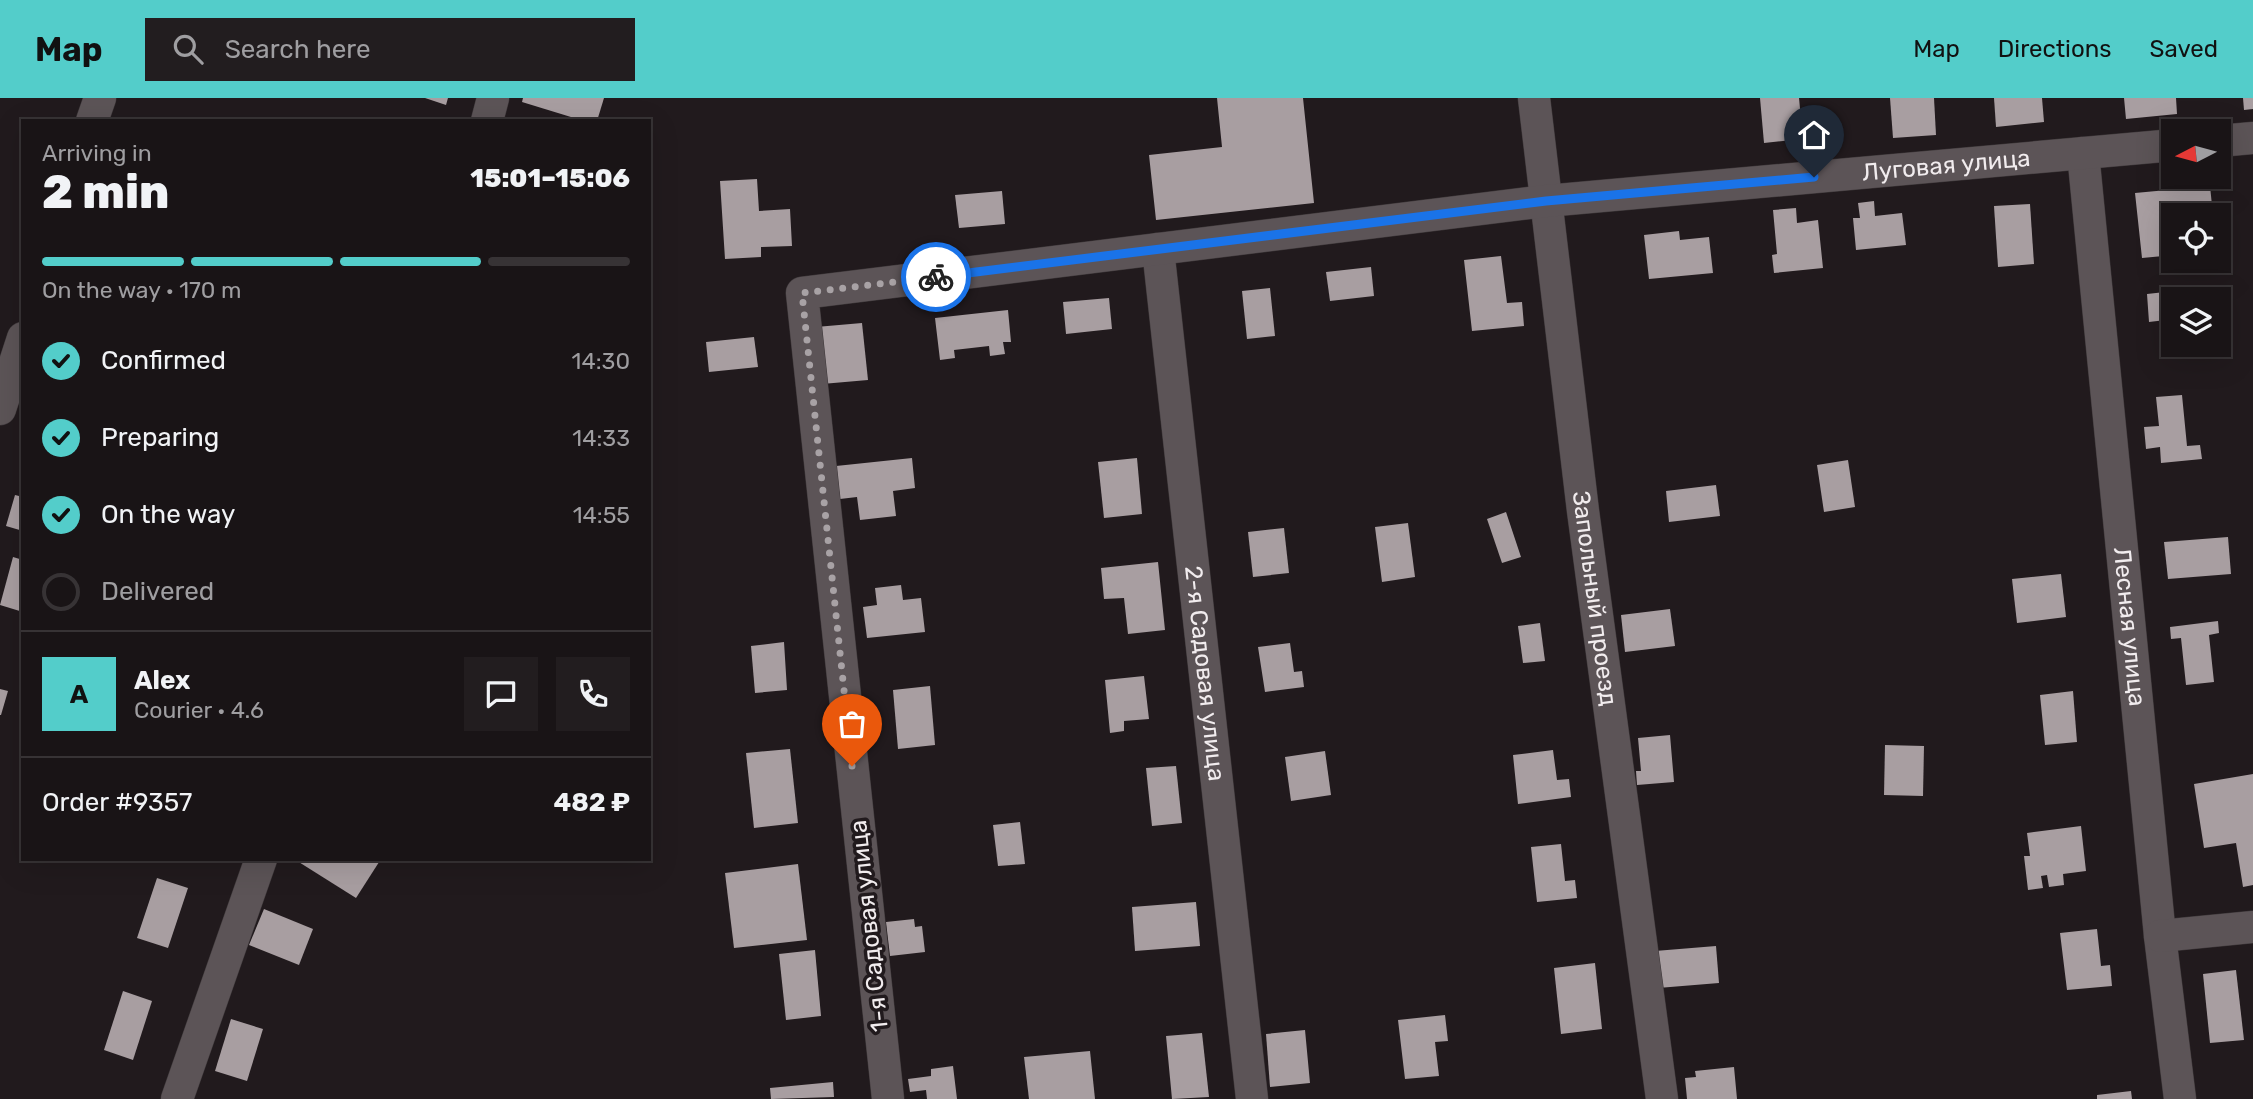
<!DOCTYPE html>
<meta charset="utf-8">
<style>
body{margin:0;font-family:Rubik,sans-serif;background:#221d1f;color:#f1f3f6;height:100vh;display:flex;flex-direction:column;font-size:26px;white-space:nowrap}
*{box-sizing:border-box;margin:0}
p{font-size:23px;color:#9f9ea1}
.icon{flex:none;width:38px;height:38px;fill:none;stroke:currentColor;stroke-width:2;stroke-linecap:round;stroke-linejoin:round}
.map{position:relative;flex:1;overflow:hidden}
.panel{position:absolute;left:21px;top:21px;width:630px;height:742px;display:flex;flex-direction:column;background:#191416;border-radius:0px;box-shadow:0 7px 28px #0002,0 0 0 2px #373335}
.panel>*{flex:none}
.needle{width:46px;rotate:264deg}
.buttons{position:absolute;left:2161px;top:21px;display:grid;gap:14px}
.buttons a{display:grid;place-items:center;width:70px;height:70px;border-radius:0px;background:#191416;box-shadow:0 7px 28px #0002,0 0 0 2px #373335;font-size:35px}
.pin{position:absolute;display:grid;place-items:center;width:60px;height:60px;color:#fff;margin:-72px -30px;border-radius:50% 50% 50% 0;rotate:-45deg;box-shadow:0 0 7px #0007}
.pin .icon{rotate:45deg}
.courier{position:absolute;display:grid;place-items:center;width:70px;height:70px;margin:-35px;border:5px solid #1a73e8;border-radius:50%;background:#fff;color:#222;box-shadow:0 2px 9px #0007}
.head em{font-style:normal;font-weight:800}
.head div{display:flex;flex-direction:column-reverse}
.head{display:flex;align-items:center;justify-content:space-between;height:119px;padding:0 21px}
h1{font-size:46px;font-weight:800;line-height:52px}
.bar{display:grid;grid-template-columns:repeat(4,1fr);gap:10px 7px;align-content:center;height:84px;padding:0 21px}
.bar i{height:9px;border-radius:5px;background:#373335}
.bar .active{background:#53cdca}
.bar p{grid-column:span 4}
.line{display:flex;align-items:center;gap:18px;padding:0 21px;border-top:2px solid #373335}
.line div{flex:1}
.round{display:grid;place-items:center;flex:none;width:74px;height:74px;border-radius:0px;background:#221d1f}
ol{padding:0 21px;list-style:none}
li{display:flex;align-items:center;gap:21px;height:77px}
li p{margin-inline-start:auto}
li .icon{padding:7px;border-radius:50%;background:#53cdca;color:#111;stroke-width:4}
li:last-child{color:#9f9ea1}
li i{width:38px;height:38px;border:4px solid #373335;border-radius:50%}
header{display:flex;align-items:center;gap:42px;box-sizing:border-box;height:98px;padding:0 35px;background:#53cdca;color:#111}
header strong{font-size:33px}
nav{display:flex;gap:38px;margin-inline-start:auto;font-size:24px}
.search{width:490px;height:63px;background:#221d1f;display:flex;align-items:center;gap:18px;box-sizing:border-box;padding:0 24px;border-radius:0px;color:#9f9ea1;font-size:26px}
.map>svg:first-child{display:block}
.building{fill:#a89ea1}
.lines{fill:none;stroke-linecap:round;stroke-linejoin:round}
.minor-casing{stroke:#3e383a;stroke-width:33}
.minor{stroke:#5c5457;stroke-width:32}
.done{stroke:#a8a2a5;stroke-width:7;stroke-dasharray:0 12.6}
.route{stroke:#1a73e8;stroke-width:9}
.labels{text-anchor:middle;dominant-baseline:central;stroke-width:7;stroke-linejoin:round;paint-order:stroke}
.street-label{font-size:24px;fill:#f1ecee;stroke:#211a1d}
</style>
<header>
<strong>Map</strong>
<div class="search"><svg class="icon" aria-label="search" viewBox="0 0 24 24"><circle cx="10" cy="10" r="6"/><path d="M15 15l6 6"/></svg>Search here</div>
<nav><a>Map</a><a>Directions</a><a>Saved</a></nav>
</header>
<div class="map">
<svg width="2253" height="1001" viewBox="0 0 2253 1001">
<rect width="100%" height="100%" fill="#211a1d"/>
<g class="building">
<polygon points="425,0 448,0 446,7"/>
<polygon points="523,0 604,0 597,23 584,23 522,4"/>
<polygon points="1217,0 1303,0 1314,105 1156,122 1149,57 1222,49"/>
<polygon points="1760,0 1799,0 1803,41 1764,45"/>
<polygon points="1890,0 1934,0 1936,37 1893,40"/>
<polygon points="1994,0 2042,0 2044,24 1996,29"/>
<polygon points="2124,0 2176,0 2177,16 2126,21"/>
<polygon points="2243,0 2253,0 2253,11 2244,12"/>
<polygon points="757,81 759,113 790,111 792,148 761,149 761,159 725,161 720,83"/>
<polygon points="2210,88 2213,117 2174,117 2174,157 2142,160 2135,95"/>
<polygon points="1002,93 1005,126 959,130 955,97"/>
<polygon points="1874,103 1875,118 1902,115 1906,147 1856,152 1853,120 1860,120 1858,105"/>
<polygon points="2030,106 2034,166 1998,169 1994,108"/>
<polygon points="1796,110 1797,125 1818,122 1823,170 1774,175 1772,157 1777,156 1773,112"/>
<polygon points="1679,133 1680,142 1709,139 1713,175 1649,181 1644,137"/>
<polygon points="1501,158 1507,205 1522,204 1524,228 1472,233 1464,162"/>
<polygon points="1371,169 1374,198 1330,203 1326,174"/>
<polygon points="2210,189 2211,201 2174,201 2174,221 2149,224 2147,196"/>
<polygon points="1270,190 1275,238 1247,241 1242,193"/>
<polygon points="1109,200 1112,231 1066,236 1063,204"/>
<polygon points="1008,212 1011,244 1003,244 1005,256 990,258 989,248 954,252 955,260 940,262 935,220"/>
<polygon points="862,225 868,282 822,286 816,229"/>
<polygon points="754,239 758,269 709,274 706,244"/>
<polygon points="2182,297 2187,348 2200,347 2202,361 2161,365 2160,349 2146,351 2144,329 2159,328 2156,299"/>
<polygon points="912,360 915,390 893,393 896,418 860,422 857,399 840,401 836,368"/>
<polygon points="1137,360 1142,416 1104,420 1098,364"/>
<polygon points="1848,362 1855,409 1824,414 1817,367"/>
<polygon points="1716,387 1720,418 1669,424 1666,393"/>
<polygon points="15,397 23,399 23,433 6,428"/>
<polygon points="1506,414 1521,459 1502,465 1487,421"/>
<polygon points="1408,425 1415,479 1382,484 1375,429"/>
<polygon points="1284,430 1289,475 1253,479 1248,434"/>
<polygon points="2228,439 2231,476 2168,481 2164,444"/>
<polygon points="13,459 23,462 23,514 0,507"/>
<polygon points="1158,464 1165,532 1128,536 1124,500 1104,501 1101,470"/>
<polygon points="2061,476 2066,519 2017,525 2012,481"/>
<polygon points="901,487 903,502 921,500 925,534 867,540 863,509 877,507 875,490"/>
<polygon points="1670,511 1675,548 1625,554 1621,517"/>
<polygon points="2218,523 2219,535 2209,537 2214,584 2186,587 2181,540 2171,541 2170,529"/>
<polygon points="1540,525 1545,563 1523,565 1518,528"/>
<polygon points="784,544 787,592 755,595 751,548"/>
<polygon points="1290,545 1294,574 1302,573 1304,589 1265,594 1258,549"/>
<polygon points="1144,578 1149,621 1124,623 1124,633 1110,635 1105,582"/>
<polygon points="930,588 935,647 898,651 893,592"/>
<polygon points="0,591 8,593 1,617 0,617"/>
<polygon points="2073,593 2077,644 2045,647 2040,597"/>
<polygon points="1670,637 1674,684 1637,687 1636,673 1641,673 1638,640"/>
<polygon points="1885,647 1924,648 1923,698 1884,697"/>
<polygon points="790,651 798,725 754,730 746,655"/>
<polygon points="1553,652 1557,682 1569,681 1571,699 1518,706 1513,657"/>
<polygon points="1325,653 1331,697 1291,703 1285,659"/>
<polygon points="1176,668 1182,725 1152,728 1146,670"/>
<polygon points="2253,676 2253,787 2243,789 2236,745 2204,750 2194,686"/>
<polygon points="1020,724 1025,766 998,768 993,727"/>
<polygon points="2081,728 2086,773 2063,776 2064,787 2049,789 2047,777 2041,778 2043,790 2028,792 2024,758 2030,758 2027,735"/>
<polygon points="1561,746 1565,783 1575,782 1577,800 1537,804 1531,749"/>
<polygon points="294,761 381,761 356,800"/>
<polygon points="798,766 807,842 734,850 725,775"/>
<polygon points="157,780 188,790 168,850 137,840"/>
<polygon points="1196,804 1200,848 1135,853 1132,809"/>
<polygon points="264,811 313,831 299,867 249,847"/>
<polygon points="914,821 915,829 922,828 925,854 890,858 886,824"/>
<polygon points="2097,831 2101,868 2110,867 2112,888 2067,892 2060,835"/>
<polygon points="1716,848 1719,885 1658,890 1655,853"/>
<polygon points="815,852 821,918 786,922 779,856"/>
<polygon points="1595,865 1602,931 1561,936 1554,870"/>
<polygon points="2236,872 2244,942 2210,945 2203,876"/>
<polygon points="123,893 152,903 133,962 104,952"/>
<polygon points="1445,917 1448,943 1435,944 1439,978 1405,981 1398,922"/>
<polygon points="231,921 263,931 247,983 215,973"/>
<polygon points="1305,932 1310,985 1270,989 1266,936"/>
<polygon points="1202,935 1209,999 1172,1001 1166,938"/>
<polygon points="1090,953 1095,1001 1029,1001 1024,959"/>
<polygon points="953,968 957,1001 927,1001 926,992 910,994 908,981 931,978 931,971"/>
<polygon points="1734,969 1737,1001 1687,1001 1685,980 1696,979 1695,973"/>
<polygon points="833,984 834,999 771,1001 770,990"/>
<polygon points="2131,993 2132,1001 2097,1001 2097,997"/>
</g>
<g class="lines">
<g class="minor-casing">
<g id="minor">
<path id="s1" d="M1534,0L1583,413L1662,1001"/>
<polyline points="92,23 100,0"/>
<polyline points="487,23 493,0"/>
<polyline points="2219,43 2253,40"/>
<path id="s2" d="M2083,55L2160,838L2180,1001"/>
<path id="s3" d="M1158,151L1252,1001"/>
<polyline points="0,311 23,240"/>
<polyline points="2160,838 2253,829"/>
<polyline points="177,1001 261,761"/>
<path id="s4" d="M888,1001L802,195L1546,103L2174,47"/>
</g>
</g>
<use href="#minor" class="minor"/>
</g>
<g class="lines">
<polyline class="done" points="852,668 802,195 936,179"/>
<polyline class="route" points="936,179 1546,103 1814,79"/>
</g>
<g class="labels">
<g class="street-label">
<text stroke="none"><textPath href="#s4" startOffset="1962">Луговая улица</textPath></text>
<text stroke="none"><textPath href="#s1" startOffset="504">Запольный проезд</textPath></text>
<text stroke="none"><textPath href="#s2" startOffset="476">Лесная улица</textPath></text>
<text stroke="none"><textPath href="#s3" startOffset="427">2-я Садовая улица</textPath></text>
<text transform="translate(869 828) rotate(-96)">1-я Садовая улица</text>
</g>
</g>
</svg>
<div class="buttons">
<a><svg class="needle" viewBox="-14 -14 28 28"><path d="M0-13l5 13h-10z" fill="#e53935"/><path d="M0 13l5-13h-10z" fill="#9f9ea1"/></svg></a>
<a><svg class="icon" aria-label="locate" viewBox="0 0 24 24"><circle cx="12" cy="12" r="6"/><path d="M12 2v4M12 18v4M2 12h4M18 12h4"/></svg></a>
<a><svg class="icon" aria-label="layers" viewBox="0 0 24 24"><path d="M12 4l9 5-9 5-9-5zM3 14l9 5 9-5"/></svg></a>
</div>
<div class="pin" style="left:852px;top:668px;background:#ea580c"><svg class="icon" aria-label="bag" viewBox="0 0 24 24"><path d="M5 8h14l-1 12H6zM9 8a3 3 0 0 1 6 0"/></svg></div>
<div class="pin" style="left:1814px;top:79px;background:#1f2937"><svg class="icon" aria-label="home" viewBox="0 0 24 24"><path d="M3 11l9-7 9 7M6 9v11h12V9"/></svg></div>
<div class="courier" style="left:936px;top:179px"><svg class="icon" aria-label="bike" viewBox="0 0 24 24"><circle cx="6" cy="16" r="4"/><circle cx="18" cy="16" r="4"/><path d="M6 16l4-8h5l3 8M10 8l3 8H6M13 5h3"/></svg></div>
<section class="panel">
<div class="head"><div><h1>2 min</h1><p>Arriving in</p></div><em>15:01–15:06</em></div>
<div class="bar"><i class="active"></i><i class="active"></i><i class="active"></i><i></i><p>On the way · 170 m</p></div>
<ol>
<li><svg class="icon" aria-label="check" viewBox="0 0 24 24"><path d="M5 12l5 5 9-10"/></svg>Confirmed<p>14:30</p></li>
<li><svg class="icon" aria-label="check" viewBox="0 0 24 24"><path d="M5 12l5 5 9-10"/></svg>Preparing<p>14:33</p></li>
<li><svg class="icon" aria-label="check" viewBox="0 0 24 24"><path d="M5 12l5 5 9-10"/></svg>On the way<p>14:55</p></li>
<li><i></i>Delivered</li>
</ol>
<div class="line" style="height:126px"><b class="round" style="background:#53cdca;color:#111">A</b><div><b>Alex</b><p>Courier · 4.6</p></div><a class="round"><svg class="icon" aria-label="chat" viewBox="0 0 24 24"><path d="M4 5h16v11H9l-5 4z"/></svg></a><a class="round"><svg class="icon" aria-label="phone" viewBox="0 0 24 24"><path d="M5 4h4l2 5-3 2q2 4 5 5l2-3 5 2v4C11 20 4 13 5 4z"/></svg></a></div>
<div class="line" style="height:91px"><div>Order #9357</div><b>482 ₽</b></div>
</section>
</div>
